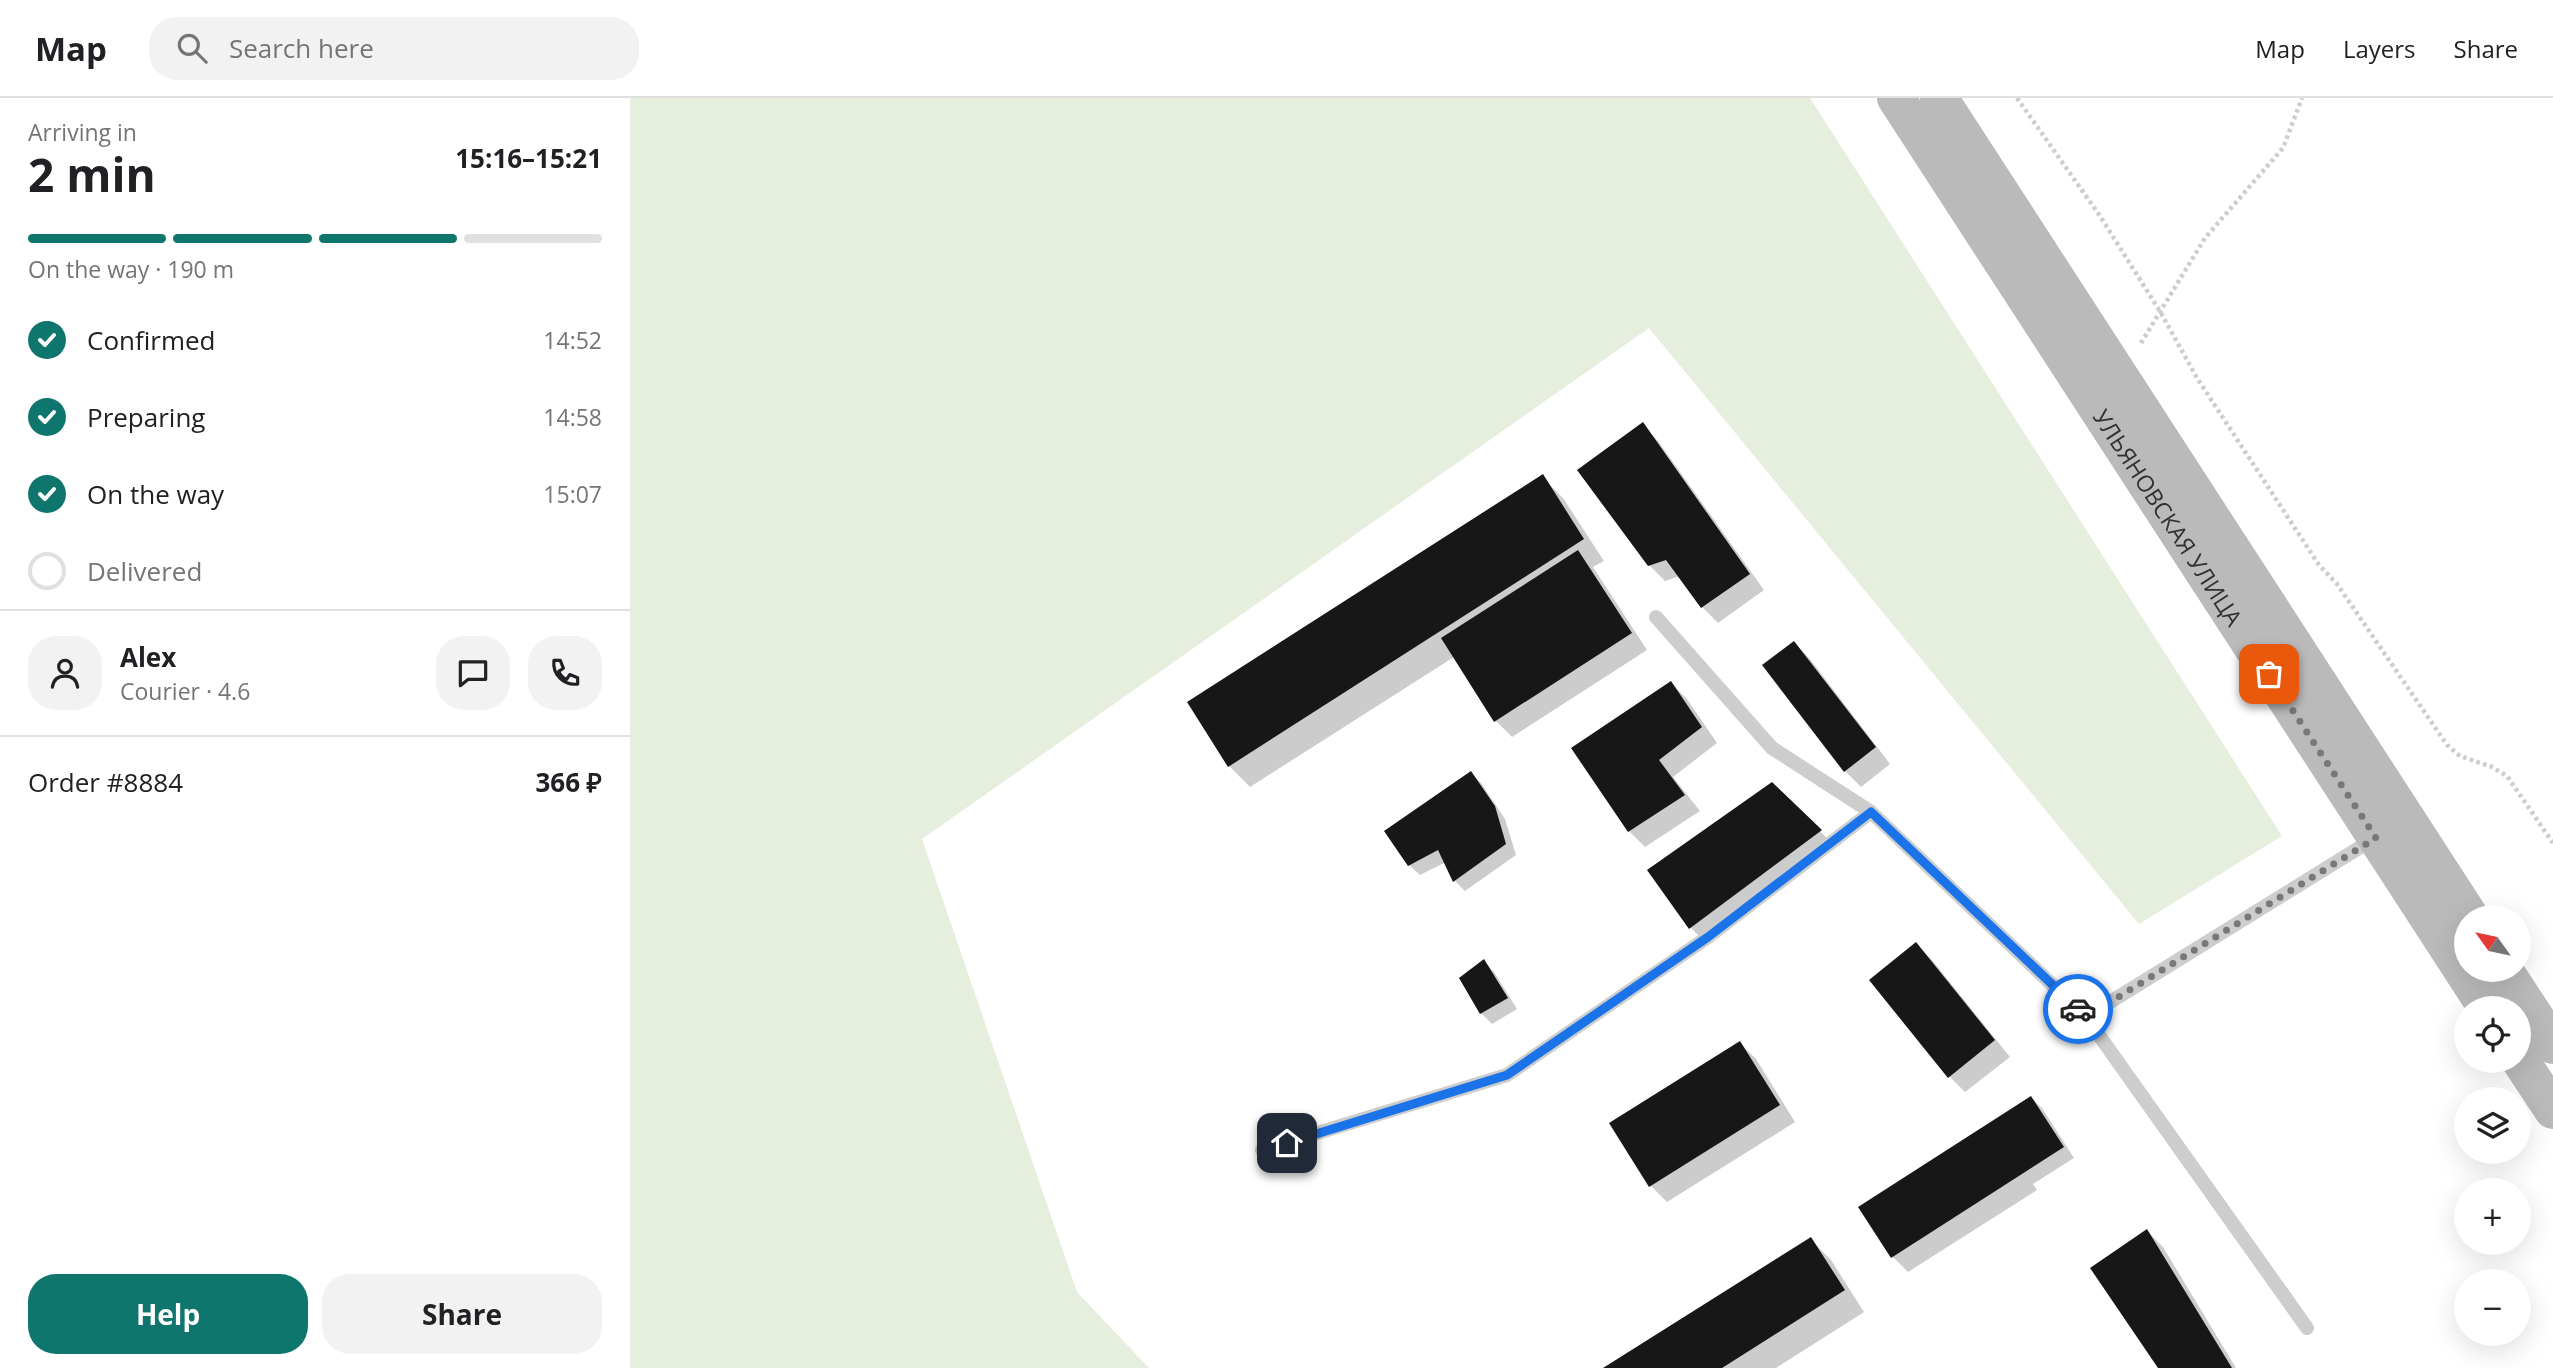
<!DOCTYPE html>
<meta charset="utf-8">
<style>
body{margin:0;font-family:"Open Sans",sans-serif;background:#f2f2f2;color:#202124;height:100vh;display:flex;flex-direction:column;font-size:26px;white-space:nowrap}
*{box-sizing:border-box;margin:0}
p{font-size:23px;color:#757577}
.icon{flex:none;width:38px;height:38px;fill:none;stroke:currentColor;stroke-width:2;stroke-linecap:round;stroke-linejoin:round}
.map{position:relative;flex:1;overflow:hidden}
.details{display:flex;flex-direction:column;background:#fff;width:630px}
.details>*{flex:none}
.needle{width:46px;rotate:303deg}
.fabs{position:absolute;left:1824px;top:807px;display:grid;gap:14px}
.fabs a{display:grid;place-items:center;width:77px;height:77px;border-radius:50%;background:#fff;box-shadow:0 7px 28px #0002;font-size:35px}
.pin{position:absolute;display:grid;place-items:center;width:60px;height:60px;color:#fff;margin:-30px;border-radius:14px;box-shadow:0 4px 10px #0006}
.courier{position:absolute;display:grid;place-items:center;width:70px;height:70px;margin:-35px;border:5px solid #1a73e8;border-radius:50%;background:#fff;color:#222;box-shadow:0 2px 9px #0007}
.summary em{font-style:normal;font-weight:700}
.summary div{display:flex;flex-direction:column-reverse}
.summary{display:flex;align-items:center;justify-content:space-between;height:119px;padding:0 28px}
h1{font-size:46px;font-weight:700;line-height:52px}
.bar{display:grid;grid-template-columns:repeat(4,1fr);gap:10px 7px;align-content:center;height:84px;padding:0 28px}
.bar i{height:9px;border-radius:5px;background:#e0e0e0}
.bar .current{background:#0f766e}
.bar p{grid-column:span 4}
.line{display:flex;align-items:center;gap:18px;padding:0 28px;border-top:2px solid #e0e0e0}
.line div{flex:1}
.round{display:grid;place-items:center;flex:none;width:74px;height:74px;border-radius:28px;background:#f2f2f2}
ol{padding:0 28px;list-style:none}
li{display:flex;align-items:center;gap:21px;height:77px}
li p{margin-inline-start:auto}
li .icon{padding:7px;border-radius:50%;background:#0f766e;color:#fff;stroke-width:4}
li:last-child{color:#757577}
li i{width:38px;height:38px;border:4px solid #e0e0e0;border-radius:50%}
.primary-button{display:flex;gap:14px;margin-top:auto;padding:14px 28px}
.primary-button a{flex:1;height:80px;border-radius:28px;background:#0f766e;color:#fff;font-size:28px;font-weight:700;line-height:80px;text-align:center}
.primary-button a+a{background:#f2f2f2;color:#202124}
header{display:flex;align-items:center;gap:42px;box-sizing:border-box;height:98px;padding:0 35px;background:#fff;border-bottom:2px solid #e0e0e0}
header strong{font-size:33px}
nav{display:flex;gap:38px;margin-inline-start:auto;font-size:24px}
.search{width:490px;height:63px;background:#f2f2f2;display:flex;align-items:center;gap:18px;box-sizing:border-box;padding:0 24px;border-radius:28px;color:#757577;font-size:26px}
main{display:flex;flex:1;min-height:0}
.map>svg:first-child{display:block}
.green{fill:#e6eede}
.shadow{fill:#0003}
.building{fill:#171717}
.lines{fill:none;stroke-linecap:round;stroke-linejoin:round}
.path{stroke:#cdcdcd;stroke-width:4.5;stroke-dasharray:3.5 3.5;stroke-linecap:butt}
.lane{stroke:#cdcdcd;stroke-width:14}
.secondary{stroke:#bababa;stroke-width:38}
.done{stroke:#787878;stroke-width:7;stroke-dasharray:0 12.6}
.route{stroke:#1a73e8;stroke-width:9}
.labels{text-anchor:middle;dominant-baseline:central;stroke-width:7;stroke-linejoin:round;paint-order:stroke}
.street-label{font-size:23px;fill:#303030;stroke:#fff}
</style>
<header>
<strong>Map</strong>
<div class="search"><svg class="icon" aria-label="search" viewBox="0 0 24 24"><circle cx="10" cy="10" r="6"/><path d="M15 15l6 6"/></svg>Search here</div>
<nav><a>Map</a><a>Layers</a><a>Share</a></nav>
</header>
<main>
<section class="details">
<div class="summary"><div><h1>2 min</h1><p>Arriving in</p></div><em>15:16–15:21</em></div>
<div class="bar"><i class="current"></i><i class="current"></i><i class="current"></i><i></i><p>On the way · 190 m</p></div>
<ol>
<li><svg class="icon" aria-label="check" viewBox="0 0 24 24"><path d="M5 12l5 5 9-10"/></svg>Confirmed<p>14:52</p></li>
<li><svg class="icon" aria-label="check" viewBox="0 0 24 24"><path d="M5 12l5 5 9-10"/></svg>Preparing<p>14:58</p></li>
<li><svg class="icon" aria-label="check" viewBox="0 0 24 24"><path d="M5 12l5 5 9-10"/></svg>On the way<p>15:07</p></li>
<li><i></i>Delivered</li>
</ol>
<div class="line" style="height:126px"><a class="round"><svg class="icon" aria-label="person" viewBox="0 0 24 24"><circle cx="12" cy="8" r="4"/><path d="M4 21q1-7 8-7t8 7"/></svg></a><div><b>Alex</b><p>Courier · 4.6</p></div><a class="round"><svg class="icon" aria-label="chat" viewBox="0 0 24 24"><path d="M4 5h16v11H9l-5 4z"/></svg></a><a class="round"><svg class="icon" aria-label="phone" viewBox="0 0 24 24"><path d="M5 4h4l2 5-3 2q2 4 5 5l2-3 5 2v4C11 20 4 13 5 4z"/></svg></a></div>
<div class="line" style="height:91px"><div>Order #8884</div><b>366 ₽</b></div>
<div class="primary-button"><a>Help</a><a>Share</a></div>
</section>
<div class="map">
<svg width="1923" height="1270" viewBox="0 0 1923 1270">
<rect width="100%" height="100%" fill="#fff"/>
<polygon class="green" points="0,0 1180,0 1652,738 1509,826 1019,230 292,741 447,1194 519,1270 0,1270"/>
<g class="shadow">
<polygon points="1012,327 1028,343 1134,492 1088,525 1072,509 1050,478 1035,483 1019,467"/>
<polygon points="912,379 933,400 974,463 963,469 1017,552 882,639 866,623 824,559 620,689 599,668 559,605"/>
<polygon points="1164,545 1180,561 1260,666 1231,689 1215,673"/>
<polygon points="1041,585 1057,601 1087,645 1043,679 1070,713 1015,749 999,733"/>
<polygon points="841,675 851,685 875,721 886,757 835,793 825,783 816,764 790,777 779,767"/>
<polygon points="1142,686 1206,749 1077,846 1061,830 1020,773"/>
<polygon points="1286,847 1302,862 1380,959 1335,994 1319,978"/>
<polygon points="853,863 864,874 887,911 862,926 851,915"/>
<polygon points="1110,945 1126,961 1165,1024 1037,1104 1021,1088 981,1026"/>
<polygon points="1401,1000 1412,1010 1444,1060 1403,1086 1407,1092 1278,1174 1262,1158"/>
<polygon points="1517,1133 1533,1149 1606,1270 1530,1270"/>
<polygon points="1180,1141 1201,1162 1234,1214 1146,1270 976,1270"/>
</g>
<g class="building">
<polygon points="1013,324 1120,476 1071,510 1036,462 1018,468 947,372"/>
<polygon points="913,376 954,441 598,669 557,604"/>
<polygon points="948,452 1002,535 864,624 811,540"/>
<polygon points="1164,543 1246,649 1214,674 1132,567"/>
<polygon points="1041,583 1072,629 1029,662 1055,697 998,734 941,650"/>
<polygon points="841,673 865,708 876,746 823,784 808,752 778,768 754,733"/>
<polygon points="1142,684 1192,732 1059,831 1017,772"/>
<polygon points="1286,844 1365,942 1318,980 1239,882"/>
<polygon points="854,861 878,900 850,916 829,880"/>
<polygon points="1110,943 1150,1007 1019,1089 979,1025"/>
<polygon points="1401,998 1434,1049 1261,1160 1228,1109"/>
<polygon points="1517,1131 1602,1270 1528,1270 1460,1170"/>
<polygon points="1181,1139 1215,1192 1092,1270 973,1270"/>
</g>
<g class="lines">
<g class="path">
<polyline points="1387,0 1470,118 1531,215 1567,280 1689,467 1707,486 1817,647 1830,658 1862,669 1877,678 1923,745"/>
<polyline points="1511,245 1575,140 1653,50 1672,0"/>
</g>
<g class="lane">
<polyline points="1026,519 1142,650 1241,714"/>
<polyline points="1456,919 1677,1230"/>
<polyline points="632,1052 877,977 1078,839 1241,714 1456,919 1745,740"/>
</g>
<g class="secondary">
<path id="s1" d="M1266,0L1857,910"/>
<polyline points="1309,0 1840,819"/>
<polyline points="1874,872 1923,947"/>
<polyline points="1888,959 1923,1012"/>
</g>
</g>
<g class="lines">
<polyline class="done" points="1448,911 1456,919 1746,740 1639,576"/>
<polyline class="route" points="657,1045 877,977 1078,839 1241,714 1448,911"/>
</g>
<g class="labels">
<g class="street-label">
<text stroke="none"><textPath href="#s1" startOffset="500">УЛЬЯНОВСКАЯ УЛИЦА</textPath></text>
</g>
</g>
</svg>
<div class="fabs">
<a><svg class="needle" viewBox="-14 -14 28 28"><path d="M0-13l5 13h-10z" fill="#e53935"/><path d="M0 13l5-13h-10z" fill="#757577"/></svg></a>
<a><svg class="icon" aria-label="locate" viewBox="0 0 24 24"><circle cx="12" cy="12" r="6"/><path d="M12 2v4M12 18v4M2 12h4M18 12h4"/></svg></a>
<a><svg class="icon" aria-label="layers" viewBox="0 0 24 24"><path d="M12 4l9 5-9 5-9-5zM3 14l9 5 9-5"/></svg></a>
<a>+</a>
<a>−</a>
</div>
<div class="pin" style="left:1639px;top:576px;background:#ea580c"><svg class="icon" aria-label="bag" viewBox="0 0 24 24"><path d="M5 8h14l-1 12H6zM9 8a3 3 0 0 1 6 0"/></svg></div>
<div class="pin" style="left:657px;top:1045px;background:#1f2937"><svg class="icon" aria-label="home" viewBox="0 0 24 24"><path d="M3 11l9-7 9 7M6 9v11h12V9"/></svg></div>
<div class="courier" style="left:1448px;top:911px"><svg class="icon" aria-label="car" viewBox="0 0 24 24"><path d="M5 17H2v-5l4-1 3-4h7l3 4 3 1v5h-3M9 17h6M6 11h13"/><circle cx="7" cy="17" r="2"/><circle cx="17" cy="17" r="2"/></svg></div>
</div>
</main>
